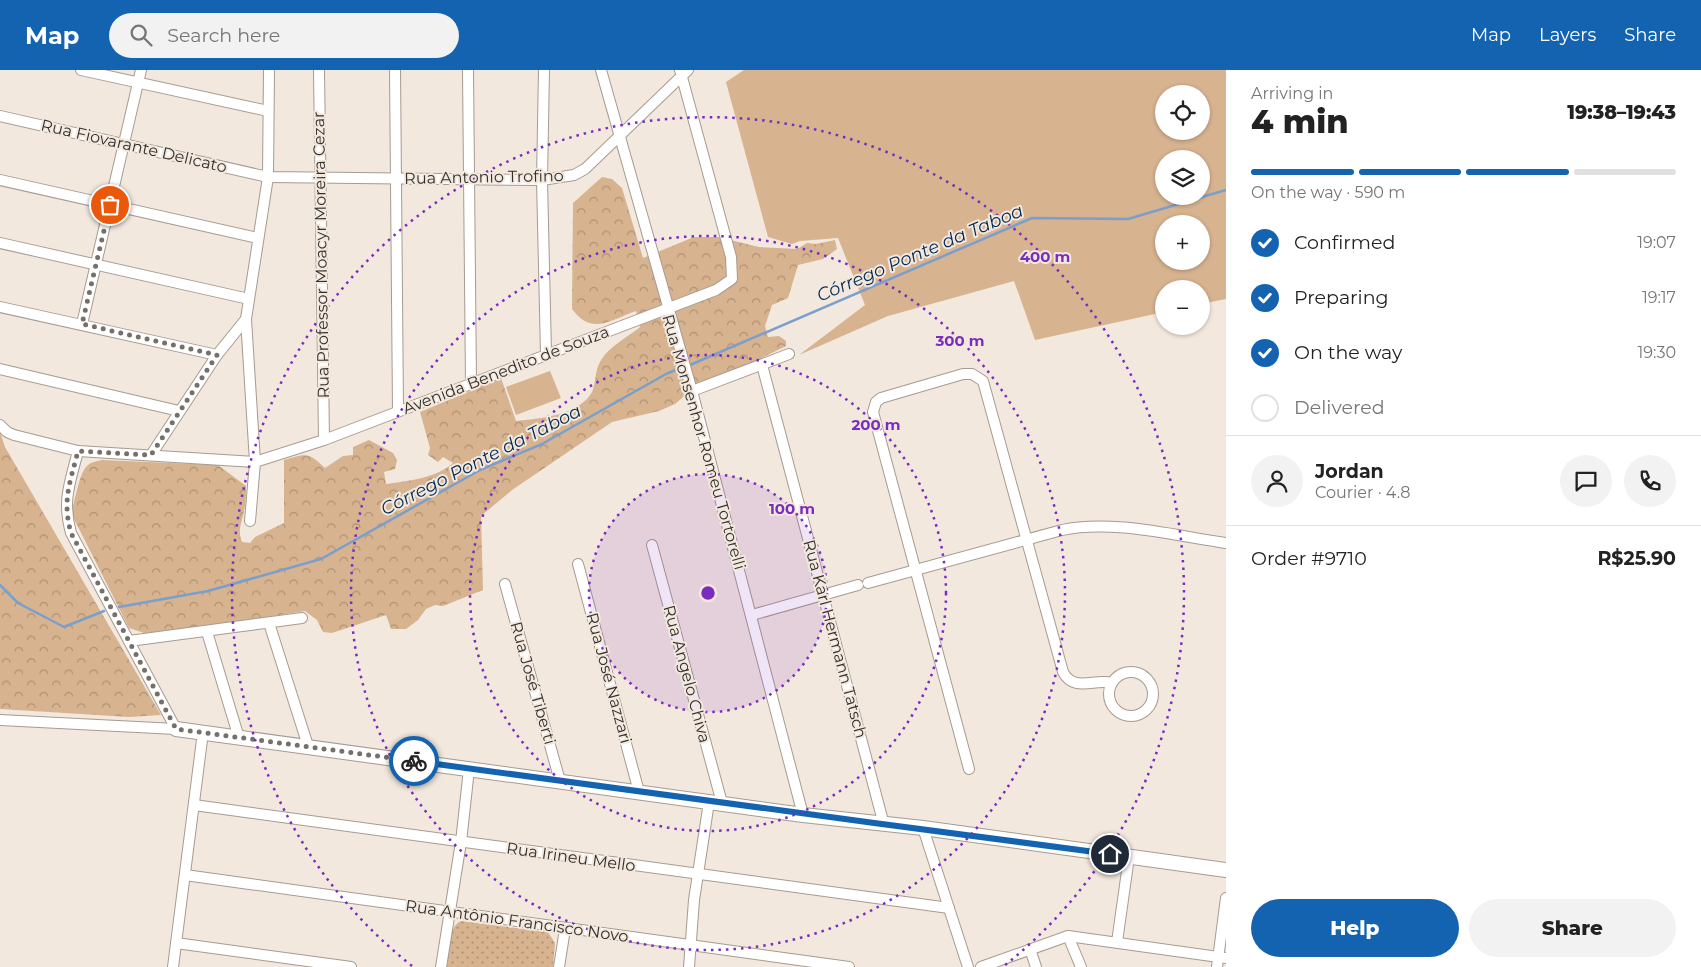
<!DOCTYPE html>
<meta charset="utf-8">
<style>
body{margin:0;font-family:Montserrat,sans-serif;background:#f2f2f2;color:#222;height:100vh;display:flex;flex-direction:column;font-size:19px;white-space:nowrap}
*{box-sizing:border-box;margin:0}
p{font-size:16px;color:#767676}
.icon{flex:none;width:28px;height:28px;fill:none;stroke:currentColor;stroke-width:2;stroke-linecap:round;stroke-linejoin:round}
.map{position:relative;flex:1;overflow:hidden}
.sheet{display:flex;flex-direction:column;background:#fff;width:475px}
.sheet>*{flex:none}
.fabs{position:absolute;left:1155px;top:15px;display:grid;gap:10px}
.fabs a{display:grid;place-items:center;width:55px;height:55px;border-radius:50%;background:#fff;box-shadow:0 1px 4px #0004;font-size:25px}
.pin{position:absolute;display:grid;place-items:center;width:42px;height:42px;color:#fff;margin:-21px;border:2px solid #fff;border-radius:50%;box-shadow:0 1px 5px #0007}
.courier{position:absolute;display:grid;place-items:center;width:50px;height:50px;margin:-25px;border:4px solid #1363b1;border-radius:50%;background:#fff;color:#222;box-shadow:0 1px 6px #0007}
.overview em{font-style:normal;font-weight:800}
.overview div{display:flex;flex-direction:column-reverse}
.overview{display:flex;align-items:center;justify-content:space-between;height:85px;padding:0 25px}
h1{font-size:32px;font-weight:800;line-height:38px}
.bar{display:grid;grid-template-columns:repeat(4,1fr);gap:8px 5px;align-content:center;height:60px;padding:0 25px}
.bar i{height:6px;border-radius:4px;background:#e0e0e0}
.bar .current{background:#1363b1}
.bar p{grid-column:span 4}
.line{display:flex;align-items:center;gap:12px;padding:0 25px;border-top:1px solid #e0e0e0}
.line div{flex:1}
.round{display:grid;place-items:center;flex:none;width:52px;height:52px;border-radius:26px;background:#f2f2f2}
ol{padding:0 25px;list-style:none}
li{display:flex;align-items:center;gap:15px;height:55px}
li p{margin-inline-start:auto}
li .icon{padding:5px;border-radius:50%;background:#1363b1;color:#fff;stroke-width:4}
li:last-child{color:#767676}
li i{width:28px;height:28px;border:2px solid #e0e0e0;border-radius:50%}
.cta{display:flex;gap:10px;margin-top:auto;padding:10px 25px}
.cta a{flex:1;height:58px;border-radius:30px;background:#1363b1;color:#fff;font-size:20px;font-weight:800;line-height:58px;text-align:center}
.cta a+a{background:#f2f2f2;color:#222}
header{display:flex;align-items:center;gap:30px;box-sizing:border-box;height:70px;padding:0 25px;background:#1363b1;color:#fff}
header strong{font-size:24px}
nav{display:flex;gap:28px;margin-inline-start:auto;font-size:18px}
.search{width:350px;height:45px;background:#f2f2f2;display:flex;align-items:center;gap:12px;box-sizing:border-box;padding:0 18px;border-radius:28px;color:#767676;font-size:19px}
main{display:flex;flex:1;min-height:0}
.map>svg:first-child{display:block}
.green{fill:#d7b38f;fill-rule:evenodd}
.forest{fill:url(#forest-crowns)}
.park{fill:url(#park-dots)}
.lines{fill:none;stroke-linecap:round;stroke-linejoin:round}
.stream{stroke:#7a9fcc;stroke-width:2.5}
.minor-casing{stroke:#a69b91;stroke-width:12}
.major-casing{stroke:#a69b91;stroke-width:16}
.minor{stroke:#fff;stroke-width:10}
.major{stroke:#fff;stroke-width:14}
.done{stroke:#76706a;stroke-width:5;stroke-dasharray:0 9}
.route{stroke:#1363b1;stroke-width:6}
.ring{fill:none;stroke:#7b2cbf;stroke-width:2.5;stroke-dasharray:2.5 5}
.labels{text-anchor:middle;dominant-baseline:central;stroke-width:4;stroke-linejoin:round;paint-order:stroke}
.street-label{font-size:16px;fill:#332f2b;stroke:#f3e8de}
.water-label{font-size:18px;font-style:italic;fill:#032c55;stroke:#f3e8de}
.centre{fill:#7b2cbf;stroke:#f3e8de;stroke-width:2.5}
.ring-label{font-size:15px;text-anchor:middle;font-weight:bold;fill:#7b2cbf;stroke:#f3e8de;stroke-width:4;stroke-linejoin:round;paint-order:stroke}
</style>
<header>
<strong>Map</strong>
<div class="search"><svg class="icon" aria-label="search" viewBox="0 0 24 24"><circle cx="10" cy="10" r="6"/><path d="M15 15l6 6"/></svg>Search here</div>
<nav><a>Map</a><a>Layers</a><a>Share</a></nav>
</header>
<main>
<div class="map">
<svg width="1226" height="897" viewBox="0 0 1226 897">
<defs>
<pattern id="forest-crowns" width="20" height="18" patternUnits="userSpaceOnUse" patternTransform="scale(1.25)"><rect width="20" height="18" fill="#d7b38f"/><path d="M2 6a3 3 0 1 1 6 0M12 15a3 3 0 1 1 6 0" fill="none" stroke="#af9275"/></pattern>
<pattern id="park-dots" width="8" height="8" patternUnits="userSpaceOnUse" patternTransform="scale(1.25)"><rect width="8" height="8" fill="#d7b38f"/><path d="M2 2h.1M6 6h.1" fill="none" stroke="#af9275" stroke-width="1.8" stroke-linecap="round"/></pattern>
</defs>
<rect width="100%" height="100%" fill="#f3e8de"/>
<g class="green">
<path d="M744,0H1226V229L1201,234V219H1164V242L1035,270L1014,211L888,246L799,285L865,235L838,168L800,171L792,174L768,167L726,12ZM1164,24H1201V61H1164ZM1164,89H1201V126H1164ZM1164,154H1201V191H1164Z"/>
<polygon points="550,301 561,328 516,345 506,317"/>
</g>
<g class="forest">
<path d="M602,107L612,109L622,118L643,188L694,167H718L759,177L797,179L807,173L816,174L835,170L837,179L823,189L798,195L788,228L772,235L765,256L768,267L779,266L786,271V276L753,292L700,313L675,334L659,341L612,352L512,420L481,446L483,520L443,536L435,535L426,539L418,550L406,559H391L386,545L332,563L323,562L317,550L305,541L150,565L129,558L71,443C75,432 79,403 87,396C90,392 98,391 102,390L218,395L246,416C246,424 246,433 244,441C242,453 237,459 242,472L250,473L255,467L284,453V390C307,384 307,381 325,398L343,386L353,385V377L369,370L393,383L397,390L395,399L384,402L386,414C409,411 436,408 453,393L443,387L438,392L428,385L430,378L420,342L501,308L516,351C539,349 580,345 592,322C596,313 595,300 600,292C608,277 628,267 640,257L636,241C610,250 592,266 572,239L573,133Z"/>
<polygon points="0,362 5,377 161,645 129,647 0,639"/>
</g>
<path class="park" d="M461,851L548,862L555,873L553,897H447C449,883 447,857 461,851Z"/>
<g class="lines">
<g class="stream">
<polyline points="690,295 1032,148 1128,149 1226,120"/>
<polyline points="0,515 18,533 64,557 104,541"/>
<polyline points="119,537 208,521 321,489 480,400 542,374 666,304 678,299"/>
</g>
<g class="minor-casing">
<g id="minor">
<polyline points="81,0 268,41"/>
<polyline points="319,0 324,370"/>
<polyline points="395,0 398,340"/>
<polyline points="468,0 471,314"/>
<polyline points="544,0 542,110 546,284"/>
<polyline points="601,0 692,321 803,745"/>
<polyline points="0,46 268,107 542,110 574,105 585,99 688,0"/>
<polyline points="0,110 258,168"/>
<polyline points="0,173 249,229"/>
<polyline points="0,237 217,285"/>
<polyline points="246,249 255,392 250,451"/>
<polyline points="82,254 141,0"/>
<polyline points="762,295 884,755"/>
<polyline points="0,299 179,341"/>
<polyline points="692,321 789,284"/>
<polyline points="0,355 7,362 14,365 78,381 255,392 324,370 716,220 732,209 731,187 680,0"/>
<path d="M78,381C70,413 62,430 71,463L176,659"/>
<polyline points="151,385 217,285 246,249 268,107 269,0"/>
<polyline points="652,475 722,733"/>
<polyline points="578,494 639,722"/>
<path d="M868,513L1062,460C1111,449 1176,466 1226,473"/>
<polyline points="505,514 560,711"/>
<polyline points="752,545 858,515"/>
<polyline points="269,553 308,676"/>
<polyline points="207,562 239,668"/>
<polyline points="129,571 302,548"/>
<circle cx="1131" cy="624" r="22"/>
<polyline points="0,650 176,659"/>
<path d="M969,699L873,342L876,332L881,328L963,304H972L983,311L1063,602C1074,623 1095,608 1112,613"/>
<polyline points="194,735 949,838"/>
<polyline points="923,758 968,897"/>
<polyline points="185,805 849,897"/>
<polyline points="1068,866 1081,897"/>
<polyline points="1117,872 1129,787"/>
<polyline points="176,873 351,897"/>
<polyline points="1030,879 1036,897"/>
<polyline points="173,897 203,662"/>
<polyline points="441,897 461,772 469,699"/>
<polyline points="559,897 565,859"/>
<polyline points="689,897 694,830 709,732"/>
<polyline points="981,897 1068,866 1226,888"/>
<polyline points="1217,897 1226,828"/>
</g>
</g>
<g class="major-casing">
<polyline id="major" points="176,659 803,745 923,758 1226,800"/>
</g>
<use href="#minor" class="minor"/>
<use href="#major" class="major"/>
</g>
<g class="lines">
<path class="done" d="M110,135L82,254L217,285L151,385L78,381C70,413 62,430 71,463L176,659L414,691"/>
<path class="route" d="M414,691C646,724 878,753 1110,784"/>
</g>
<circle cx="708" cy="523" r="119" fill="#7b2cbf" fill-opacity=".12"/>
<g class="ring">
<circle cx="708" cy="523" r="119"/>
<circle cx="708" cy="523" r="238"/>
<circle cx="708" cy="523" r="357"/>
<path d="M412 896A476 476 0 1 1 1004 896"/>
</g>
<g class="labels">
<g class="street-label">
<text transform="translate(134 76) rotate(13)">Rua Fiovarante Delicato</text>
<text transform="translate(484 107) rotate(-1)">Rua Antonio Trofino</text>
<text transform="translate(321 185) rotate(-91)">Rua Professor Moacyr Moreira Cezar</text>
<text transform="translate(506 300) rotate(-21)">Avenida Benedito de Souza</text>
<text transform="translate(704 372) rotate(74)">Rua Monsenhor Romeu Tortorelli</text>
<text transform="translate(835 569) rotate(75)">Rua Karl Hermann Tatsch</text>
<text transform="translate(687 604) rotate(75)">Rua Angelo Chiva</text>
<text transform="translate(609 608) rotate(75)">Rua José Nazzari</text>
<text transform="translate(533 613) rotate(74)">Rua José Tiberti</text>
<text transform="translate(571 787) rotate(8)">Rua Irineu Mello</text>
<text transform="translate(517 851) rotate(8)">Rua Antônio Francisco Novo</text>
</g>
<g class="water-label">
<text transform="translate(920 183) rotate(-23)">Córrego Ponte da Taboa</text>
<text transform="translate(481 390) rotate(-27)">Córrego Ponte da Taboa</text>
</g>
</g>
<circle cx="708" cy="523" r="8" class="centre"/>
<g class="ring-label">
<text x="1045" y="192">400 m</text>
<text x="960" y="276">300 m</text>
<text x="876" y="360">200 m</text>
<text x="792" y="444">100 m</text>
</g>
</svg>
<div class="fabs">
<a><svg class="icon" aria-label="locate" viewBox="0 0 24 24"><circle cx="12" cy="12" r="6"/><path d="M12 2v4M12 18v4M2 12h4M18 12h4"/></svg></a>
<a><svg class="icon" aria-label="layers" viewBox="0 0 24 24"><path d="M12 4l9 5-9 5-9-5zM3 14l9 5 9-5"/></svg></a>
<a>+</a>
<a>−</a>
</div>
<div class="pin" style="left:110px;top:135px;background:#ea580c"><svg class="icon" aria-label="bag" viewBox="0 0 24 24"><path d="M5 8h14l-1 12H6zM9 8a3 3 0 0 1 6 0"/></svg></div>
<div class="pin" style="left:1110px;top:784px;background:#1f2937"><svg class="icon" aria-label="home" viewBox="0 0 24 24"><path d="M3 11l9-7 9 7M6 9v11h12V9"/></svg></div>
<div class="courier" style="left:414px;top:691px"><svg class="icon" aria-label="bike" viewBox="0 0 24 24"><circle cx="6" cy="16" r="4"/><circle cx="18" cy="16" r="4"/><path d="M6 16l4-8h5l3 8M10 8l3 8H6M13 5h3"/></svg></div>
</div>
<section class="sheet">
<div class="overview"><div><h1>4 min</h1><p>Arriving in</p></div><em>19:38–19:43</em></div>
<div class="bar"><i class="current"></i><i class="current"></i><i class="current"></i><i></i><p>On the way · 590 m</p></div>
<ol>
<li><svg class="icon" aria-label="check" viewBox="0 0 24 24"><path d="M5 12l5 5 9-10"/></svg>Confirmed<p>19:07</p></li>
<li><svg class="icon" aria-label="check" viewBox="0 0 24 24"><path d="M5 12l5 5 9-10"/></svg>Preparing<p>19:17</p></li>
<li><svg class="icon" aria-label="check" viewBox="0 0 24 24"><path d="M5 12l5 5 9-10"/></svg>On the way<p>19:30</p></li>
<li><i></i>Delivered</li>
</ol>
<div class="line" style="height:90px"><a class="round"><svg class="icon" aria-label="person" viewBox="0 0 24 24"><circle cx="12" cy="8" r="4"/><path d="M4 21q1-7 8-7t8 7"/></svg></a><div><b>Jordan</b><p>Courier · 4.8</p></div><a class="round"><svg class="icon" aria-label="chat" viewBox="0 0 24 24"><path d="M4 5h16v11H9l-5 4z"/></svg></a><a class="round"><svg class="icon" aria-label="phone" viewBox="0 0 24 24"><path d="M5 4h4l2 5-3 2q2 4 5 5l2-3 5 2v4C11 20 4 13 5 4z"/></svg></a></div>
<div class="line" style="height:65px"><div>Order #9710</div><b>R$25.90</b></div>
<div class="cta"><a>Help</a><a>Share</a></div>
</section>
</main>
